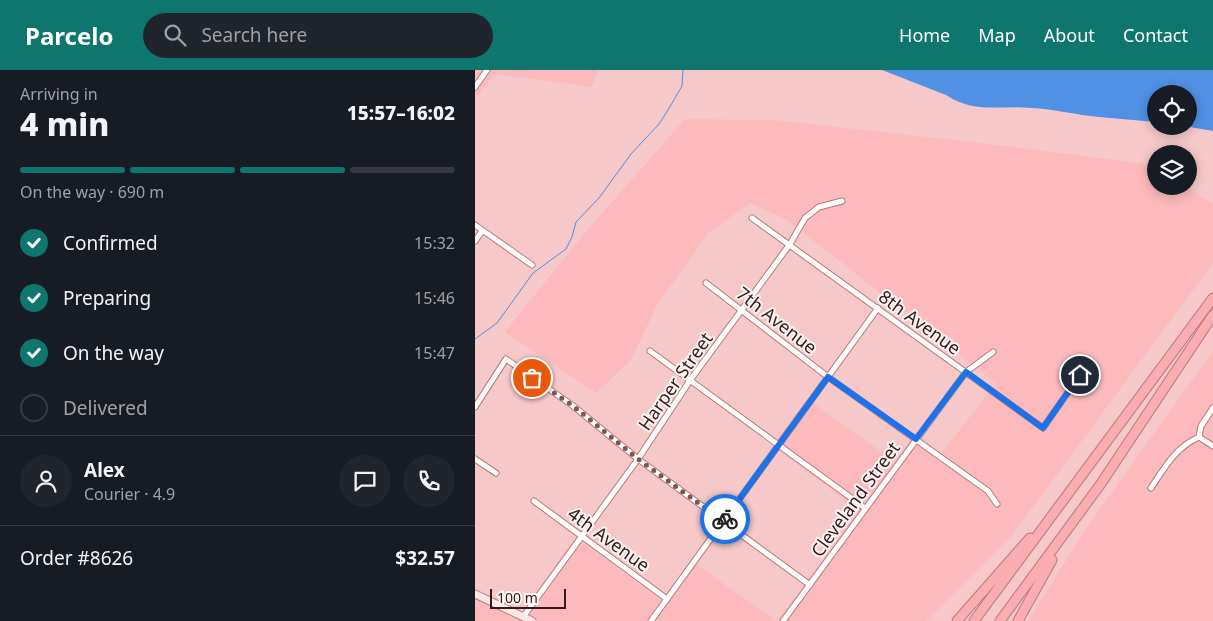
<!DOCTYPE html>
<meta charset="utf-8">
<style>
body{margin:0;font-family:"Noto Sans",sans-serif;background:#20242c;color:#f1f3f6;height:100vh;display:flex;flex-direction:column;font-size:19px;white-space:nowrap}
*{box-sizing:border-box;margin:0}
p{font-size:16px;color:#9ea1a6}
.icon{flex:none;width:28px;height:28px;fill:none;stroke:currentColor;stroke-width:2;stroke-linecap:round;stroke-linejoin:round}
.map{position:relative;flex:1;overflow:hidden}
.details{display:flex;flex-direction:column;background:#171b24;width:475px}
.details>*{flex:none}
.controls{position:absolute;left:672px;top:15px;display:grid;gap:10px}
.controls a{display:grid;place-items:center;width:50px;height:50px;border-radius:50%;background:#171b24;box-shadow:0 2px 12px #0003;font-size:25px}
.scale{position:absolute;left:15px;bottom:12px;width:76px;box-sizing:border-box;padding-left:5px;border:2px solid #351a1c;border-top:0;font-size:14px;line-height:18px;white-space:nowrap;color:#351a1c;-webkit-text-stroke:4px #fcf4f4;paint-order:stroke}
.pin{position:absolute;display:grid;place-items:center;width:42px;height:42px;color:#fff;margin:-21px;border:2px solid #fff;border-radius:50%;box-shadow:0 1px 5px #0007}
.courier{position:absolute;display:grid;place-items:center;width:50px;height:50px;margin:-25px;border:4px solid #1a73e8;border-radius:50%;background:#fff;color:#222;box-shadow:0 1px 6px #0007}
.headline em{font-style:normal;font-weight:800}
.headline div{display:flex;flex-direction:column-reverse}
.headline{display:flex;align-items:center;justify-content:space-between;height:85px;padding:0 20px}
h1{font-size:32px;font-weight:800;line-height:38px}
.bar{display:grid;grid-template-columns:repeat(4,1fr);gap:8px 5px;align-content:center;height:60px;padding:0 20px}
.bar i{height:6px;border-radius:4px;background:#363941}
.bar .selected{background:#0f766e}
.bar p{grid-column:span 4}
.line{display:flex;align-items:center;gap:12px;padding:0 20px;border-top:1px solid #363941}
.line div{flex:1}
.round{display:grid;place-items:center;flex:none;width:52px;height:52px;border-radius:26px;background:#20242c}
ol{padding:0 20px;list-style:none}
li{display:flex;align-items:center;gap:15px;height:55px}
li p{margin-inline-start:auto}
li .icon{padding:5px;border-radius:50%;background:#0f766e;color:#fff;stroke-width:4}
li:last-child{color:#9ea1a6}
li i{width:28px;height:28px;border:2px solid #363941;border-radius:50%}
header{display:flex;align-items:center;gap:30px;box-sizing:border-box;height:70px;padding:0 25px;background:#0f766e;color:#fff}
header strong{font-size:24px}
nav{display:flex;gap:28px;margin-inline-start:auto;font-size:18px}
.search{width:350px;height:45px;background:#20242c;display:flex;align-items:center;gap:12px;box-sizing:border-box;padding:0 18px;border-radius:28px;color:#9ea1a6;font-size:19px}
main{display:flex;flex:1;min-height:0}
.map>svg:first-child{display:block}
.built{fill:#fcbabc}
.water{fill:#5090e5}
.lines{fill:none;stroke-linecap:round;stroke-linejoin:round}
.stream{stroke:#5090e5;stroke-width:1}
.street-casing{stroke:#bb777a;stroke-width:7}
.secondary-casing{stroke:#bb777a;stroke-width:9}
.highway-casing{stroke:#b67a7e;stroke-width:11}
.street{stroke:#fff;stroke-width:5}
.secondary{stroke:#fee7e8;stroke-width:7}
.highway{stroke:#fbaeb2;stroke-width:9}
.done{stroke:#795759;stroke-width:5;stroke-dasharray:0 9}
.route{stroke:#1a73e8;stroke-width:6}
.labels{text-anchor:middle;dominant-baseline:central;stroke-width:4;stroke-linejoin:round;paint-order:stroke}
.street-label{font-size:18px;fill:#351a1c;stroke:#fcf4f4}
</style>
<header>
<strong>Parcelo</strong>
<div class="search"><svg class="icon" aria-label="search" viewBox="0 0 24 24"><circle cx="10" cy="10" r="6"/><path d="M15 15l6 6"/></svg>Search here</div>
<nav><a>Home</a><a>Map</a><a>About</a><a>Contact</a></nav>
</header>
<main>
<section class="details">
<div class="headline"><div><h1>4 min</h1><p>Arriving in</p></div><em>15:57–16:02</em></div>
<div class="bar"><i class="selected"></i><i class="selected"></i><i class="selected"></i><i></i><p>On the way · 690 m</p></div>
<ol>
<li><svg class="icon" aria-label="check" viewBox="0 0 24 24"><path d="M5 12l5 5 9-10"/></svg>Confirmed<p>15:32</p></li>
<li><svg class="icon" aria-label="check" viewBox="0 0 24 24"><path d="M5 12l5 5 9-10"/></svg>Preparing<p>15:46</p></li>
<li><svg class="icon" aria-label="check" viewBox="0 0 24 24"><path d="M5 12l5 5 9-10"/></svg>On the way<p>15:47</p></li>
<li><i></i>Delivered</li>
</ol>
<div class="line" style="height:90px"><a class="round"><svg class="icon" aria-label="person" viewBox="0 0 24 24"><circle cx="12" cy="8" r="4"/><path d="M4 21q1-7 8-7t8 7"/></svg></a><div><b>Alex</b><p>Courier · 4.9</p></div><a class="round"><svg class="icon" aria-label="chat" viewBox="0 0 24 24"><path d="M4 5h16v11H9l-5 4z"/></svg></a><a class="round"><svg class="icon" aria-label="phone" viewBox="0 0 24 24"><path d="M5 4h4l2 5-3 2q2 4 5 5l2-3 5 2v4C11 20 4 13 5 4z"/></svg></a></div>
<div class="line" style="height:65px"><div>Order #8626</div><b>$32.57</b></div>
</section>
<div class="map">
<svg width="738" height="551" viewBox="0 0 738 551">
<rect width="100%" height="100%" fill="#f6c8ca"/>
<g class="built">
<polygon points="0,0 123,0 117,17 19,4 0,29"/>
<polygon points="210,49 299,50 515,74 678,95 681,98 681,116 710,116 738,134 738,193 538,464 451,551 302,551 384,440 297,376 332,329 419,391 440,364 466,384 521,313 312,150 276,133 234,162 182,235 156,290 121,323 30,262 108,165"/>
<polygon points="738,281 738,551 553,551 611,459"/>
<polygon points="101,467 186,530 216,490 301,551 64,551 46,542"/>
<polygon points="0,526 42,549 47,551 0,551"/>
</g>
<path class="water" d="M407,0H738V61L709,56H714V24H681V52C662,50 643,49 624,47C602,45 579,39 556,38C526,35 499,44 471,25Z"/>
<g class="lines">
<polyline class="stream" points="0,269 22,253 58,203 91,179 97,167 101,152 124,128 156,84 184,54 193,40 207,16 208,0"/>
<g class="street-casing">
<g id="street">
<polyline points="0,17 12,0"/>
<polyline points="277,148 568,358 605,305"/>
<polyline points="0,155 57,195"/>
<polyline points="0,171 7,161"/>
<polyline points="231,213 353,307 513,421 522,434"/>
<polyline points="175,281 390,438"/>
<polyline points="0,337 31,289 97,335 163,389 335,515"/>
<polyline points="724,367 726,356 738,338"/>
<polyline points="724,367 738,376"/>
<polyline points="0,389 21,403"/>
<path d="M676,418C690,397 701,377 724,367"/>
<polyline points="59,431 192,529"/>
<polyline points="48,547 163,389 216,309 315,174 330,148 344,137 367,131"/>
<polyline points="176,551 403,238"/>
<polyline points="308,551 491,302 518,282"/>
</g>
</g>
<g class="secondary-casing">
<polyline id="secondary" points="0,524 57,551"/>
</g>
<g class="highway-casing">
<g id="highway">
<polyline points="482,551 555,468"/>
<polyline points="499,551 738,228"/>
<polyline points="525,551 625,415 738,245"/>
<polyline points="543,551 577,490"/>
</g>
</g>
<use href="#street" class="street"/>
<use href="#secondary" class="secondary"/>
<use href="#highway" class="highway"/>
</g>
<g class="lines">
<polyline class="done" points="57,308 97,335 163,389 248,451 250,449"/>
<polyline class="route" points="250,449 353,307 441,369 491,302 568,358 605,305"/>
</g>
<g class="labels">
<g class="street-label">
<text transform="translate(302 250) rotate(38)">7th Avenue</text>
<text transform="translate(445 252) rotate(36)">8th Avenue</text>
<text transform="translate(200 311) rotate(-55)">Harper Street</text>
<text transform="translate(380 429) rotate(-54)">Cleveland Street</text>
<text transform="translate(134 469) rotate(36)">4th Avenue</text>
</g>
</g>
</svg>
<div class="controls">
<a><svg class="icon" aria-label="locate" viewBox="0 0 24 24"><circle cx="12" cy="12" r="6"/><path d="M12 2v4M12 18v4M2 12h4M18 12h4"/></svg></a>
<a><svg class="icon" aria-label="layers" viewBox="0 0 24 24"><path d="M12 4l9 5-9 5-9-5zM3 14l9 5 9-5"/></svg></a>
</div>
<div class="scale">100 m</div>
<div class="pin" style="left:57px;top:308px;background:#ea580c"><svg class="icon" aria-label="bag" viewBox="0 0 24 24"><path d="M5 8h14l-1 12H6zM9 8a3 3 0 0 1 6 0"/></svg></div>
<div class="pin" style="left:605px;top:305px;background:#1f2937"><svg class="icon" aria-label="home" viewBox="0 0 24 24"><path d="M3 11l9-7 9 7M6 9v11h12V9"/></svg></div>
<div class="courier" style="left:250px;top:449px"><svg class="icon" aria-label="bike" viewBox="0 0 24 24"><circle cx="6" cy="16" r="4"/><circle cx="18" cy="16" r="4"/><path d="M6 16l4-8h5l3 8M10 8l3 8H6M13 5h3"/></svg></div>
</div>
</main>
